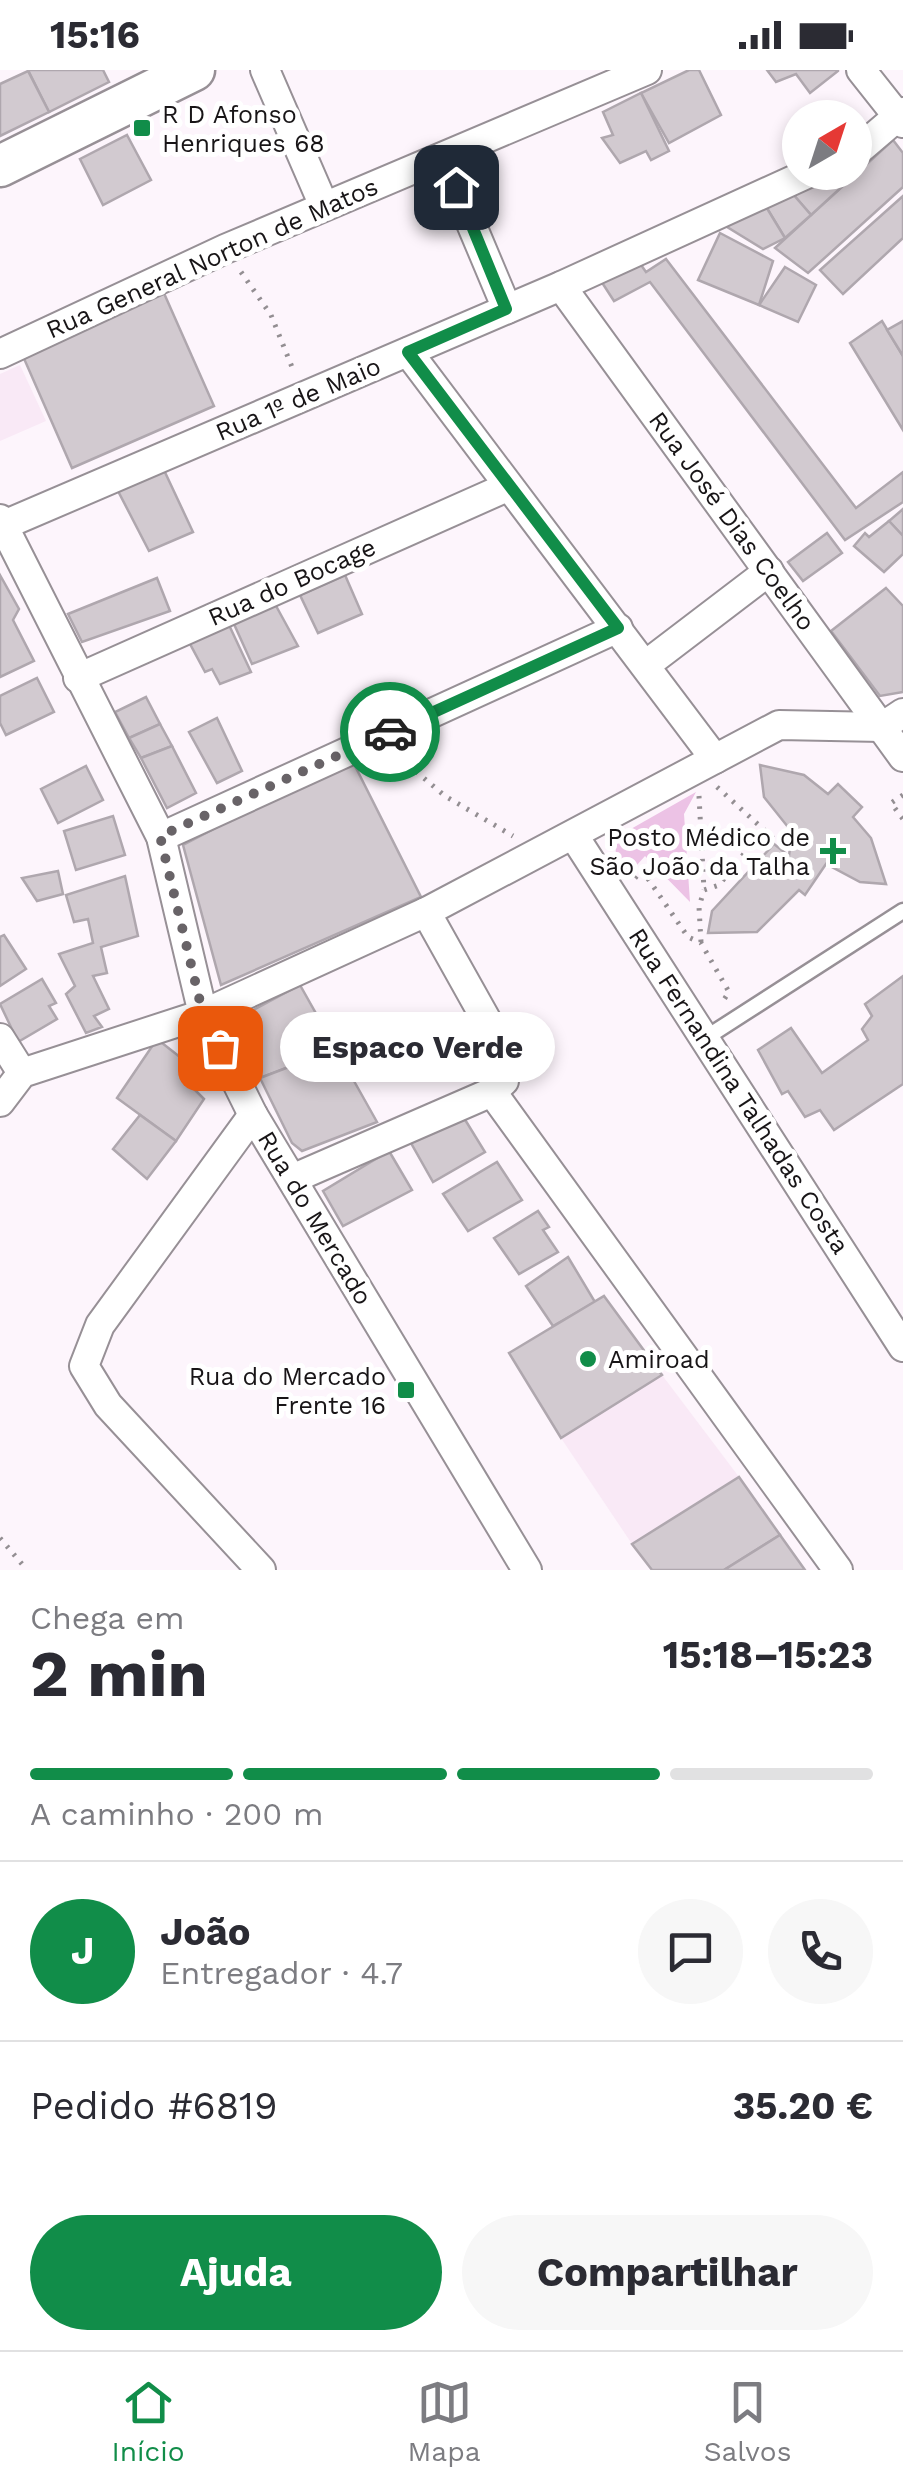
<!DOCTYPE html>
<html lang="pt">
<meta charset="utf-8">
<style>
body{margin:0;font-family:"Work Sans",sans-serif;background:#f7f7f7;color:#2b2b33;height:100vh;display:flex;flex-direction:column;font-size:38px;white-space:nowrap}
*{box-sizing:border-box;margin:0}
p{font-size:32px;color:#7c7c81}
.icon{flex:none;width:55px;height:55px;fill:none;stroke:currentColor;stroke-width:2;stroke-linecap:round;stroke-linejoin:round}
.map{position:relative;height:1500px;overflow:hidden}
.details{display:flex;flex-direction:column;background:#fff;flex:1}
.details>*{flex:none}
.needle{width:65px;rotate:39deg}
.tools{position:absolute;left:782px;top:30px;display:grid;gap:20px}
.tools a{display:grid;place-items:center;width:90px;height:90px;border-radius:50%;background:#fff;box-shadow:0 5px 15px #0003;font-size:50px}
.pin{position:absolute;display:grid;place-items:center;width:85px;height:85px;color:#fff;margin:-42px;border-radius:20px;box-shadow:0 5px 15px #0006}
.courier{position:absolute;display:grid;place-items:center;width:100px;height:100px;margin:-50px;border:8px solid #118d49;border-radius:50%;background:#fff;color:#222;box-shadow:0 2px 12px #0007}
.bubble{position:absolute;height:70px;border-radius:35px;background:#fff;box-shadow:0 5px 15px #0003;font-size:32px;font-weight:700;line-height:70px;text-align:center}
.overview em{font-style:normal;font-weight:700}
.overview div{display:flex;flex-direction:column-reverse}
.overview{display:flex;align-items:center;justify-content:space-between;height:170px;padding:0 30px}
h1{font-size:65px;font-weight:700;line-height:75px}
.bar{display:grid;grid-template-columns:repeat(4,1fr);gap:15px 10px;align-content:center;height:120px;padding:0 30px}
.bar i{height:12px;border-radius:8px;background:#e1e1e2}
.bar .selected{background:#118d49}
.bar p{grid-column:span 4}
.line{display:flex;align-items:center;gap:25px;padding:0 30px;border-top:2px solid #e1e1e2}
.line div{flex:1}
.round{display:grid;place-items:center;flex:none;width:105px;height:105px;border-radius:52px;background:#f7f7f7}
.button{display:flex;gap:20px;margin-top:auto;padding:20px 30px}
.button a{flex:1;height:115px;border-radius:60px;background:#118d49;color:#fff;font-size:40px;font-weight:700;line-height:115px;text-align:center}
.button a+a{background:#f7f7f7;color:#2b2b33}
.status{display:flex;justify-content:space-between;align-items:center;height:70px;padding:0 50px;background:#fff;direction:ltr}
.status svg{height:28px;fill:currentColor}
.tab-bar{display:flex;justify-content:space-around;align-items:center;height:140px;border-top:2px solid #e1e1e2;background:#fff;font-size:28px;color:#7c7c81}
.tab-bar a{display:grid;justify-items:center;gap:5px}
.tab-bar .selected{color:#118d49}
.map>svg:first-child{display:block}
.built{fill:#f9e9f6}
.green{fill:#ecc2e5}
.building{fill:#d2cad0;stroke:#afa7ae;stroke-width:2.5}
.lines{fill:none;stroke-linecap:round;stroke-linejoin:round}
.lane-casing{stroke:#979096;stroke-width:19}
.street-casing{stroke:#979096;stroke-width:32}
.secondary-casing{stroke:#979096;stroke-width:45}
.path{stroke:#938e92;stroke-width:5;stroke-dasharray:2.5 8;stroke-linecap:butt}
.lane{stroke:#fff;stroke-width:14}
.street{stroke:#fff;stroke-width:28}
.secondary{stroke:#fff;stroke-width:40}
.done{stroke:#686367;stroke-width:10;stroke-dasharray:0 18}
.route{stroke:#118d49;stroke-width:12}
.poi-dot{fill:#118d49;stroke:#fff;stroke-width:4}
.labels{text-anchor:middle;dominant-baseline:central;stroke-width:10;stroke-linejoin:round;paint-order:stroke}
.poi-label{font-size:25px;fill:#181517;stroke:#fff;text-anchor:start}
.street-label{font-size:25px;fill:#181517;stroke:#fff}
</style>
<div class="status"><b>15:16</b><svg viewBox="0 0 49 12"><path d="M0 12V9h3v3zM5 12V6h3v6zM10 12V3h3v9zM15 12V0h3v12zM26 1h20v11H26zM47 4h2v5h-2z"/></svg></div>
<div class="map">
<svg width="903" height="1500" viewBox="0 0 903 1500">
<rect width="100%" height="100%" fill="#fdf5fc"/>
<g class="built">
<polygon points="20,295 46,351 0,371 0,304"/>
<polygon points="662,1305 739,1407 632,1474 561,1368"/>
</g>
<path class="green" d="M696,722L684,744L690,832L645,786L628,805C617,789 610,781 622,764Z"/>
<g class="building">
<polygon points="103,0 109,12 49,42 28,0"/>
<polygon points="689,0 699,0 721,45 669,73 641,23"/>
<polygon points="767,0 838,0 838,1 810,23 796,4 776,12"/>
<polygon points="28,1 49,42 0,66 0,14"/>
<polygon points="641,23 669,81 651,90 646,81 620,93 602,68 613,65 603,42"/>
<polygon points="127,65 151,110 103,135 80,89"/>
<polygon points="893,70 903,83 903,117 808,203 775,178"/>
<polygon points="833,102 845,114 811,145 792,123"/>
<polygon points="792,123 811,145 785,168 765,135"/>
<polygon points="903,126 903,168 843,224 820,200"/>
<polygon points="765,135 785,168 763,179 719,152"/>
<polygon points="720,163 773,191 759,235 698,210"/>
<polygon points="666,189 856,438 903,402 903,432 845,470 650,212 614,231 601,211 639,192 646,202"/>
<polygon points="785,197 816,215 798,252 759,235"/>
<polygon points="163,221 214,336 72,398 22,284"/>
<polygon points="882,251 903,286 903,360 850,273"/>
<polygon points="903,251 903,286 887,260"/>
<polygon points="163,398 193,462 149,481 117,419"/>
<polygon points="903,439 903,466 889,451"/>
<polygon points="889,451 903,466 903,484 884,502 854,476 865,463 869,467"/>
<polygon points="827,463 842,483 803,511 788,492"/>
<polygon points="0,505 19,539 13,550 34,591 0,607"/>
<polygon points="345,505 362,544 318,563 300,525"/>
<polygon points="157,508 170,541 82,572 68,544"/>
<polygon points="886,518 903,536 903,622 880,626 831,561"/>
<polygon points="275,534 298,576 252,594 234,554"/>
<polygon points="229,555 251,602 220,614 212,599 205,602 189,572"/>
<polygon points="37,608 54,642 6,665 0,653 0,626"/>
<polygon points="146,627 160,654 129,668 115,642"/>
<polygon points="217,648 242,701 217,713 189,662"/>
<polygon points="160,654 172,676 141,688 129,668"/>
<polygon points="172,676 196,723 167,738 141,688"/>
<polygon points="351,688 421,827 221,915 183,775"/>
<polygon points="760,695 804,705 828,724 838,714 862,737 853,747 871,768 886,814 860,812 826,794 805,825 799,820 757,862 708,863 712,841 774,774 789,786 792,762 764,727"/>
<polygon points="86,696 103,730 58,753 41,719"/>
<polygon points="113,746 125,785 76,800 64,761"/>
<polygon points="58,801 63,824 37,831 22,808"/>
<polygon points="125,806 138,866 101,877 107,903 93,906 109,939 94,946 102,957 86,963 66,924 75,916 59,884 93,873 88,849 74,852 66,825"/>
<polygon points="4,865 26,899 0,916 0,867"/>
<polygon points="903,906 903,1014 834,1060 820,1040 805,1047 788,1021 782,1024 758,980 791,958 822,1003 868,970 862,959 872,946 865,934"/>
<polygon points="42,909 56,933 49,936 57,949 18,972 0,934"/>
<polygon points="300,915 336,979 260,1008 229,953"/>
<polygon points="157,969 199,1002 191,1016 204,1029 176,1071 117,1028"/>
<polygon points="336,979 377,1052 302,1081 292,1073 260,1008"/>
<polygon points="140,1045 176,1071 147,1109 113,1079"/>
<polygon points="464,1048 485,1082 433,1112 411,1073"/>
<polygon points="389,1081 412,1120 343,1156 323,1121"/>
<polygon points="497,1092 522,1130 468,1161 443,1124"/>
<polygon points="538,1141 549,1157 543,1160 558,1182 519,1204 494,1168"/>
<polygon points="568,1187 595,1232 553,1256 526,1216"/>
<polygon points="604,1226 662,1305 561,1368 509,1283"/>
<polygon points="739,1407 780,1465 724,1500 652,1500 632,1474"/>
<polygon points="780,1465 805,1500 724,1500"/>
</g>
<g class="lines">
<g class="lane-casing">
<polyline id="lane" points="707,967 903,841"/>
</g>
<g class="street-casing">
<g id="street">
<polyline points="265,0 324,136"/>
<polyline points="861,0 903,53"/>
<polyline points="855,83 903,42"/>
<polyline points="443,87 507,239"/>
<polyline points="561,216 903,687"/>
<polyline points="408,282 715,689"/>
<polyline points="0,284 225,179 647,0"/>
<polyline points="0,449 161,767 203,944 253,1045 527,1500"/>
<polyline points="4,455 561,216 811,102"/>
<polyline points="647,594 769,501"/>
<polyline points="78,608 507,417"/>
<polyline points="882,657 903,643"/>
<polyline points="574,766 903,1277"/>
<polyline points="161,767 618,558"/>
<polyline points="0,968 22,1003"/>
<polyline points="492,1022 838,1500"/>
<polyline points="0,1032 22,1003 203,944 426,842 779,655 882,657"/>
<polyline points="253,1045 100,1255 84,1296 108,1335 261,1500"/>
<polyline points="292,1109 492,1022 504,1011 506,985 426,842"/>
</g>
</g>
<g class="secondary-casing">
<polyline id="secondary" points="0,96 194,0"/>
</g>
<g class="path">
<polyline points="241,202 271,245 294,302"/>
<polyline points="400,688 445,726 513,766"/>
<polyline points="717,717 774,769"/>
<polyline points="903,725 891,733 903,749"/>
<polyline points="699,726 704,820 719,815 755,770"/>
<polyline points="635,808 642,800 688,867 701,873 729,922 723,931"/>
<polyline points="701,872 699,837 704,820"/>
<polyline points="0,1468 27,1500"/>
</g>
<use href="#lane" class="lane"/>
<use href="#street" class="street"/>
<use href="#secondary" class="secondary"/>
</g>
<g class="lines">
<polyline class="done" points="220,978 203,944 160,766 390,662"/>
<polyline class="route" points="390,662 618,558 408,282 506,239 456,117"/>
</g>
<g class="poi-dot">
<rect x="132" y="48" width="20" height="20" rx="5"/>
<path d="M828 766h10v10h10v10h-10v10h-10v-10h-10v-10h10z"/>
<circle cx="588" cy="1289" r="10"/>
<rect x="396" y="1310" width="20" height="20" rx="5"/>
</g>
<g class="labels">
<g class="poi-label">
<text x="162" y="44">R D Afonso<tspan x="162" dy="29">Henriques 68</tspan></text>
<text x="810" y="767" text-anchor="end">Posto Médico de<tspan x="810" dy="29">São João da Talha</tspan></text>
<text x="608" y="1289">Amiroad</text>
<text x="386" y="1306" text-anchor="end">Rua do Mercado<tspan x="386" dy="29">Frente 16</tspan></text>
</g>
<g class="street-label">
<text transform="translate(212 188) rotate(-24)">Rua General Norton de Matos</text>
<text transform="translate(298 329) rotate(-23)">Rua 1º de Maio</text>
<text transform="translate(732 451) rotate(54)">Rua José Dias Coelho</text>
<text transform="translate(292 512) rotate(-24)">Rua do Bocage</text>
<text transform="translate(739 1021) rotate(57)">Rua Fernandina Talhadas Costa</text>
<text transform="translate(315 1148) rotate(59)">Rua do Mercado</text>
</g>
</g>
</svg>
<div class="tools">
<a><svg class="needle" viewBox="-14 -14 28 28"><path d="M0-13l5 13h-10z" fill="#e53935"/><path d="M0 13l5-13h-10z" fill="#7c7c81"/></svg></a>
</div>
<div class="pin" style="left:220px;top:978px;background:#ea580c"><svg class="icon" aria-label="bag" viewBox="0 0 24 24"><path d="M5 8h14l-1 12H6zM9 8a3 3 0 0 1 6 0"/></svg></div>
<div class="pin" style="left:456px;top:117px;background:#1f2937"><svg class="icon" aria-label="home" viewBox="0 0 24 24"><path d="M3 11l9-7 9 7M6 9v11h12V9"/></svg></div>
<div class="courier" style="left:390px;top:662px"><svg class="icon" aria-label="car" viewBox="0 0 24 24"><path d="M5 17H2v-5l4-1 3-4h7l3 4 3 1v5h-3M9 17h6M6 11h13"/><circle cx="7" cy="17" r="2"/><circle cx="17" cy="17" r="2"/></svg></div>
<div class="bubble" style="left:280px;top:942px;width:275px">Espaco Verde</div>
</div>
<section class="details">
<div class="overview"><div><h1>2 min</h1><p>Chega em</p></div><em>15:18–15:23</em></div>
<div class="bar"><i class="selected"></i><i class="selected"></i><i class="selected"></i><i></i><p>A caminho · 200 m</p></div>
<div class="line" style="height:180px"><b class="round" style="background:#118d49;color:#fff">J</b><div><b>João</b><p>Entregador · 4.7</p></div><a class="round"><svg class="icon" aria-label="chat" viewBox="0 0 24 24"><path d="M4 5h16v11H9l-5 4z"/></svg></a><a class="round"><svg class="icon" aria-label="phone" viewBox="0 0 24 24"><path d="M5 4h4l2 5-3 2q2 4 5 5l2-3 5 2v4C11 20 4 13 5 4z"/></svg></a></div>
<div class="line" style="height:130px"><div>Pedido #6819</div><b>35.20 €</b></div>
<div class="button"><a>Ajuda</a><a>Compartilhar</a></div>
</section>
<nav class="tab-bar">
<a class="selected"><svg class="icon" aria-label="home" viewBox="0 0 24 24"><path d="M3 11l9-7 9 7M6 9v11h12V9"/></svg>Início</a>
<a><svg class="icon" aria-label="map" viewBox="0 0 24 24"><path d="M3 6l6-2 6 2 6-2v14l-6 2-6-2-6 2zM9 4v14M15 6v14"/></svg>Mapa</a>
<a><svg class="icon" aria-label="saved" viewBox="0 0 24 24"><path d="M7 4h10v16l-5-4-5 4z"/></svg>Salvos</a>
</nav>
